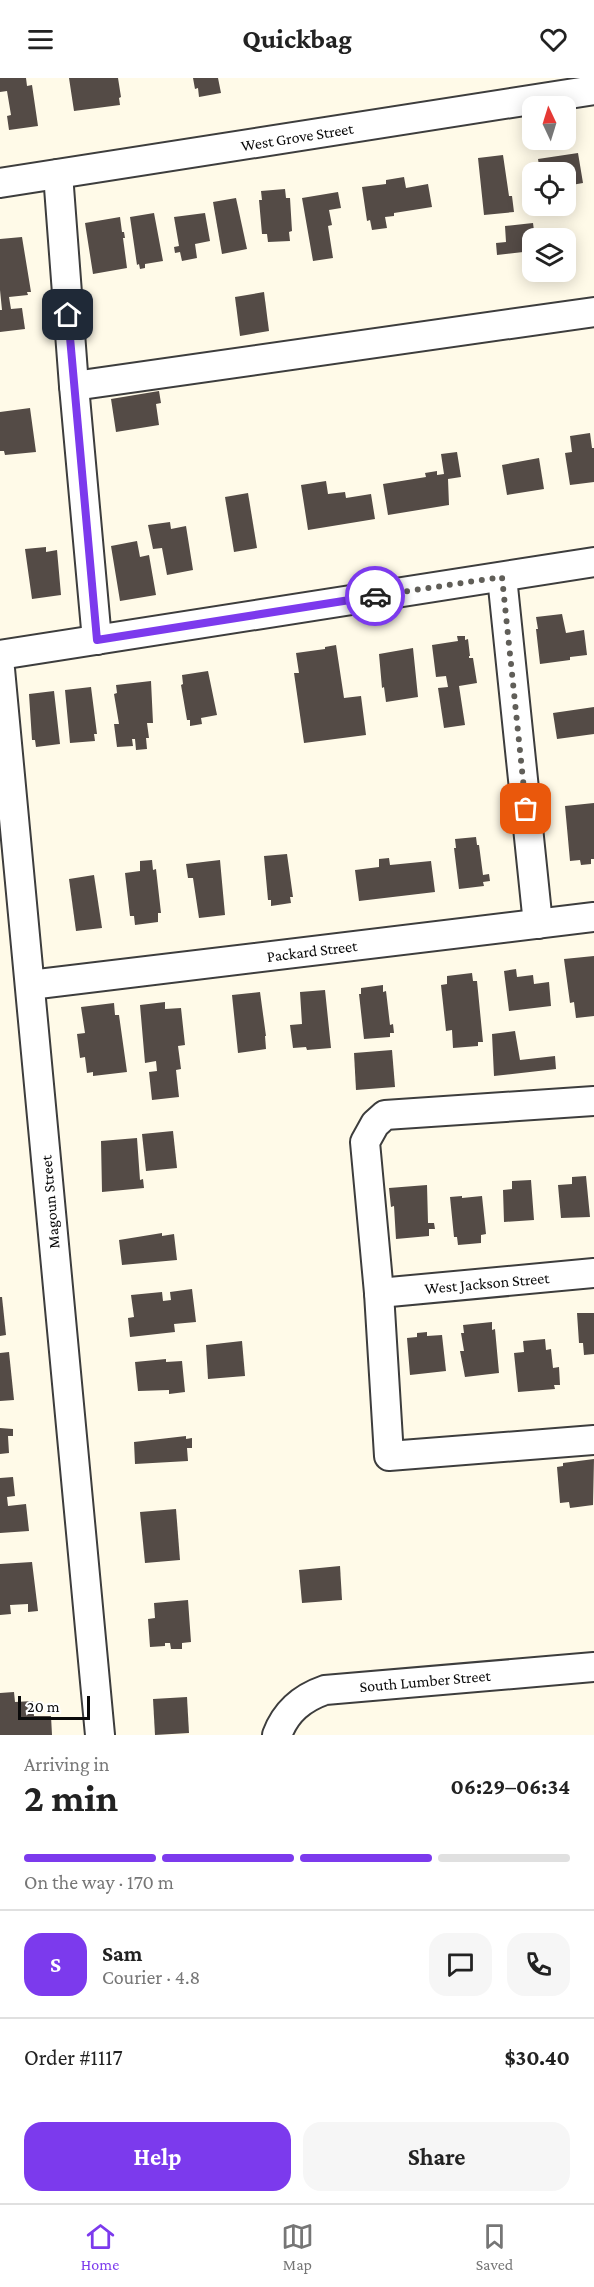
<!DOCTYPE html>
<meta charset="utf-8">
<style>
body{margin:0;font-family:"Crimson Pro",serif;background:#f6f6f6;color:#222;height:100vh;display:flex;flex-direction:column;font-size:22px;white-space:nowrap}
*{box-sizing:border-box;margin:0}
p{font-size:20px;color:#767676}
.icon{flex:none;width:33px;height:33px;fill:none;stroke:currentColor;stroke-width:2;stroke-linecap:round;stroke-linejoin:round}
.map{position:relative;height:1657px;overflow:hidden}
.side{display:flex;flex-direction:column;background:#fff;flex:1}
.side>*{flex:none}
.needle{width:39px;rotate:356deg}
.tools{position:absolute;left:522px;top:18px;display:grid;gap:12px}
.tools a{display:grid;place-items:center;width:54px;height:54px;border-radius:12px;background:#fff;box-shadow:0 3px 15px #0003;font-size:30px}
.scale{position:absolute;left:18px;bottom:15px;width:72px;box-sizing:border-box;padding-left:6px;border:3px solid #0a0a0a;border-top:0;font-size:16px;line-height:21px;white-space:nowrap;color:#0a0a0a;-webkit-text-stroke:4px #fff;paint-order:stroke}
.pin{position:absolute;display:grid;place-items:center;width:51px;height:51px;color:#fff;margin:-26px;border-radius:12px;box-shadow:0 3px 9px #0006}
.courier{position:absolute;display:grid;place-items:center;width:60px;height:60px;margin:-30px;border:4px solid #7c3aed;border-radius:50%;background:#fff;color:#222;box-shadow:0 2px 8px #0007}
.summary em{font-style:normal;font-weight:700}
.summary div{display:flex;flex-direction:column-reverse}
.summary{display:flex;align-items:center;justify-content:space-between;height:102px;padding:0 24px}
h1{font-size:39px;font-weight:700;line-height:45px}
.bar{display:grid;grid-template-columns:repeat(4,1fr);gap:9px 6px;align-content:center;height:72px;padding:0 24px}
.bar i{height:8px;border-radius:4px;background:#e0e0e0}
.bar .on{background:#7c3aed}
.bar p{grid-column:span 4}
.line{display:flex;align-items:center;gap:15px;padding:0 24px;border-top:2px solid #e0e0e0}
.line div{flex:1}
.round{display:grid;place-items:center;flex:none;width:63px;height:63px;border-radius:18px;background:#f6f6f6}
.cta{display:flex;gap:12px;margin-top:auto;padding:12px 24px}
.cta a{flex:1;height:69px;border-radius:18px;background:#7c3aed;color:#fff;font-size:24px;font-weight:700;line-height:69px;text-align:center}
.cta a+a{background:#f6f6f6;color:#222}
header{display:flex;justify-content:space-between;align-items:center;height:78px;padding:0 24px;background:#fff;font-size:27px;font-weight:700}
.dock{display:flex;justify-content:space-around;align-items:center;height:84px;border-top:2px solid #e0e0e0;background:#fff;font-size:16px;color:#767676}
.dock a{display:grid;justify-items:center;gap:3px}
.dock .on{color:#7c3aed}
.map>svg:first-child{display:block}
.building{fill:#544b46}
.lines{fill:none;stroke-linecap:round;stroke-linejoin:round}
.minor-casing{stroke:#3d3d3d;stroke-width:32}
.minor{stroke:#fff;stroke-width:28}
.done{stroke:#605e58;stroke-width:6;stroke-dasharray:0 10.8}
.route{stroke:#7c3aed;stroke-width:8}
.labels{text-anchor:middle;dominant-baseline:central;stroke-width:6;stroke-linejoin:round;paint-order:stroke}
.street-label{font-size:16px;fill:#0a0a0a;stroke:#fff}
</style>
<header><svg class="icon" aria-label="menu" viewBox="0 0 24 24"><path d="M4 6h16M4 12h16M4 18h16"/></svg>Quickbag<svg class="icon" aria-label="heart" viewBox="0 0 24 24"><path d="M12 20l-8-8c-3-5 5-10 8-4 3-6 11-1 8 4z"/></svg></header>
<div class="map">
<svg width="594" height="1657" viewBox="0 0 594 1657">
<rect width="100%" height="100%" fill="#fffae8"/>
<g class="building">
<polygon points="0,0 26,0 27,8 32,7 38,48 9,52 7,38 11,37 7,13 0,14"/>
<polygon points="69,0 118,0 121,19 119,20 120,27 74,33"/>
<polygon points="193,0 218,0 221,15 199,19 198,10 195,11"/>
<polygon points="578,75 583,105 566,108 566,94 540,94 538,81"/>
<polygon points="503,77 509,118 512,118 514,134 484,137 478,80"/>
<polygon points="404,99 406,110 428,106 432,129 394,135 394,138 385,139 387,150 372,152 370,142 367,143 362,109 386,106 386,102"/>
<polygon points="285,111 286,120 290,120 292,153 289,154 290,163 268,164 267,156 262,156 259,122 262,122 261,113"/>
<polygon points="338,114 341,130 329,132 332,147 328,148 333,180 313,183 302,120"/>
<polygon points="236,120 247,171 222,176 213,124"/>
<polygon points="154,135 163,183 145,186 145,190 140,191 139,186 137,187 130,139"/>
<polygon points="205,135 210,163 195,166 197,180 182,183 180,174 175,175 174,169 179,168 174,139"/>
<polygon points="120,139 122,154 124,154 125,160 123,160 127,190 93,196 85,145"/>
<polygon points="533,145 535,160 532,160 532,173 497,177 496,165 506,164 505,148"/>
<polygon points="22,159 31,214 27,214 28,217 9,219 11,231 22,230 25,251 0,254 0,232 2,232 0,212 0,161"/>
<polygon points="264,214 269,253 240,258 235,219"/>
<polygon points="159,313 161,325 156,326 159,347 116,354 111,321"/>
<polygon points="30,330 36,374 5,377 4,373 0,373 0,334"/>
<polygon points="590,355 592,370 594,370 594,404 570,407 565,375 572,374 570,358"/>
<polygon points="457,374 461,399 448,401 449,427 388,437 383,406 426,399 425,395 437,393 437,397 444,396 441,376"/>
<polygon points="539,380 544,411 507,417 502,387"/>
<polygon points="326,403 328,416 345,414 346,420 371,416 375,441 308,452 301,407"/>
<polygon points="248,415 257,470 234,474 225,419"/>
<polygon points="170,444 171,451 186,448 193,492 167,497 162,470 153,471 148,447"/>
<polygon points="137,463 140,479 149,477 156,517 120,523 111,468"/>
<polygon points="46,469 46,474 57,472 61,517 32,521 25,471"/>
<polygon points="562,536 566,555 584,552 587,577 570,579 570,582 540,586 536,551 538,551 536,539"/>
<polygon points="457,558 465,558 465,562 468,561 470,578 469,578 469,580 473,580 477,605 459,608 465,647 444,650 438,610 448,609 446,598 436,599 432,567 458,563"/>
<polygon points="336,567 344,620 361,618 366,657 304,665 294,595 299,595 296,575 325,571 325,569"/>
<polygon points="413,570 418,619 386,624 384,609 382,610 379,576"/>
<polygon points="208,593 217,637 201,640 202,646 190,648 190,642 187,642 181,607 183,606 182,597"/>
<polygon points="151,603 153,645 147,645 149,660 146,660 147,671 136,672 135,661 132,661 133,668 117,669 114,646 119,646 114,616 117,615 116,607"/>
<polygon points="91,609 97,656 94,656 95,663 70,665 65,612"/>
<polygon points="54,613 60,666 36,669 35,662 32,662 29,616"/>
<polygon points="594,629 594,656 557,661 553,635"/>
<polygon points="594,725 594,781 591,781 591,786 581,787 580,782 570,783 565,728"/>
<polygon points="476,759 477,767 479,767 483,797 489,796 490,803 483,804 484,808 459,811 454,770 456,770 455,761"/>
<polygon points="287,776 293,819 290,819 291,825 271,828 271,822 268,822 264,778"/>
<polygon points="389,780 390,787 431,783 435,814 359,823 355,792 379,789 379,781"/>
<polygon points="152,782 153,792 156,791 161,835 158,835 158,844 135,847 134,838 130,838 125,795 140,793 140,783"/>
<polygon points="220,782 225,837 199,840 193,800 188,800 186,786"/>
<polygon points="94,797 102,850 76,853 69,801"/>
<polygon points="594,878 594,938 576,940 574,924 570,925 564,881"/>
<polygon points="516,891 517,899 533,897 534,906 549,904 551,928 509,933 504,893"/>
<polygon points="472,895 473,903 477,903 483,964 478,964 478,968 453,970 452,952 446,953 441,907 447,906 447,898"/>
<polygon points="383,907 383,914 386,913 390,947 393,946 394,955 390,955 390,959 364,961 359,916 361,916 361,910"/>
<polygon points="325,912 331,970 307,972 306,969 293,970 290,947 302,946 300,914"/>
<polygon points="260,914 266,958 265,958 266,971 238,975 232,917"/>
<polygon points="165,924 165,931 181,930 185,967 178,968 181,991 176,992 179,1019 152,1022 149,994 157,993 156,983 145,985 140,927"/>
<polygon points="114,925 115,937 119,937 127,994 93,998 93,994 87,995 85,979 80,980 77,956 85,955 81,929"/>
<polygon points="515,953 520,982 555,978 556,991 494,998 492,956"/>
<polygon points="392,972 395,1009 356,1012 354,975"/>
<polygon points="173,1053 177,1090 146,1093 142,1056"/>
<polygon points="137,1060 140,1102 143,1101 144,1110 102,1114 101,1063"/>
<polygon points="586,1098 590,1139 561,1140 558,1107 572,1106 572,1099"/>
<polygon points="531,1102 534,1142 504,1144 503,1112 512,1111 512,1103"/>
<polygon points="427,1107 428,1145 434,1145 435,1151 429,1151 429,1158 396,1161 394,1128 391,1129 389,1110"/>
<polygon points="462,1118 462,1120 482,1118 486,1156 481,1157 481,1165 458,1167 457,1159 454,1159 450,1119"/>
<polygon points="162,1155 162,1158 174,1156 177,1182 122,1187 119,1162"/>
<polygon points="192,1211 196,1244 174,1246 175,1254 130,1259 128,1240 134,1239 131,1217 162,1214 163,1223 171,1222 170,1214"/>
<polygon points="0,1219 2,1219 6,1257 0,1258"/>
<polygon points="577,1235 594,1235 594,1276 584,1277 583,1265 579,1265"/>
<polygon points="492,1244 492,1252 495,1251 499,1295 465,1299 460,1273 464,1273 461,1255 464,1255 463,1247"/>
<polygon points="427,1254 427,1258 442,1257 446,1293 410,1297 407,1260 417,1259 417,1255"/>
<polygon points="545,1261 546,1272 551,1271 553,1290 559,1289 560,1307 554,1307 555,1311 518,1314 514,1275 524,1274 523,1263"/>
<polygon points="242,1263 245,1298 208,1301 206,1267"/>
<polygon points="9,1274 14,1322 0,1323 0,1275"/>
<polygon points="166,1281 166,1284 182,1283 185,1314 169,1316 169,1312 138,1313 135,1284"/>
<polygon points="0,1350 13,1351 13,1358 8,1358 9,1375 0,1376"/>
<polygon points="186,1358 186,1361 192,1360 192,1370 187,1370 188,1383 135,1386 134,1364"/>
<polygon points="594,1381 593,1427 570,1430 569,1424 560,1425 557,1389 563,1388 563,1385"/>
<polygon points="13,1399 15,1418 7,1419 8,1428 26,1426 29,1453 0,1455 0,1400"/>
<polygon points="176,1431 180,1482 145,1485 140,1434"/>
<polygon points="32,1484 38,1533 28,1534 28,1526 10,1527 11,1536 0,1537 0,1486"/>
<polygon points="340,1488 342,1522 302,1525 299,1492"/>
<polygon points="188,1522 191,1564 182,1565 182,1571 171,1571 170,1565 165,1565 165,1568 150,1569 148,1541 155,1540 154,1525"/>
<polygon points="14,1614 15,1624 33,1623 34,1638 51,1638 52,1657 0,1657 0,1615"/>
<polygon points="187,1619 189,1655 155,1657 153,1621"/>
</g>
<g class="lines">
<g class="minor-casing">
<g id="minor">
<polyline points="58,96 74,308 97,562"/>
<polyline points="0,105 594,12"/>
<polyline points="74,308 594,234"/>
<polyline points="502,499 538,846"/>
<polyline points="0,577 594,484"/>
<polyline points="0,591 100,1657"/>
<polyline points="30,907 594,839"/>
<polyline points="594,1023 385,1037 375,1046 365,1064 379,1215 389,1378 594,1362"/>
<polyline points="379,1215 594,1195"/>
<path d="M277,1657C286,1633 302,1620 325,1612L594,1589"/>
</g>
</g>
<use href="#minor" class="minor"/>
</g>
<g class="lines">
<polyline class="done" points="375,518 502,499 526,731"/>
<polyline class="route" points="68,237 97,562 375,518"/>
</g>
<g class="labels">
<g class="street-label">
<text transform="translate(297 59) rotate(-9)">West Grove Street</text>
<text transform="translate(312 873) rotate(-7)">Packard Street</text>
<text transform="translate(50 1124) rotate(-95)">Magoun Street</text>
<text transform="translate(487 1205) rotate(-5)">West Jackson Street</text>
<text transform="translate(425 1603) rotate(-5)">South Lumber Street</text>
</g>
</g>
</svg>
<div class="tools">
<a><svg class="needle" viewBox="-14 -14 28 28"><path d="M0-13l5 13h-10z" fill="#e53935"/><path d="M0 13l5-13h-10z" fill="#767676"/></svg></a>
<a><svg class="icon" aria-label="locate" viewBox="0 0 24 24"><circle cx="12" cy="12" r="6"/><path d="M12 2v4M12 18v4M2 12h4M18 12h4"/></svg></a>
<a><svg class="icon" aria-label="layers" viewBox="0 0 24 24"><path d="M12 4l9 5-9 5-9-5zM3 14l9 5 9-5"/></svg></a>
</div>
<div class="scale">20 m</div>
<div class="pin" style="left:526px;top:731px;background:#ea580c"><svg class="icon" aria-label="bag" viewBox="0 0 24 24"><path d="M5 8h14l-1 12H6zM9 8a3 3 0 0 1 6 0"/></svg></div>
<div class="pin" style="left:68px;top:237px;background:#1f2937"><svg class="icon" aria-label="home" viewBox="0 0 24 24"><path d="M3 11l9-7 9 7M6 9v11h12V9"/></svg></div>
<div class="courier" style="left:375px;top:518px"><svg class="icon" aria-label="car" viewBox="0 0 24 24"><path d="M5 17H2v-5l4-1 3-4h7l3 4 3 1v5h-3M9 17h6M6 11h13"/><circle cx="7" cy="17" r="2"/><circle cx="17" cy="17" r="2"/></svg></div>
</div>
<section class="side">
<div class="summary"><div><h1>2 min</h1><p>Arriving in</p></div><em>06:29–06:34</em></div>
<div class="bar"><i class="on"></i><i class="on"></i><i class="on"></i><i></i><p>On the way · 170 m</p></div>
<div class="line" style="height:108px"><b class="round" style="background:#7c3aed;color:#fff">S</b><div><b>Sam</b><p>Courier · 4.8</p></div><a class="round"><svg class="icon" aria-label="chat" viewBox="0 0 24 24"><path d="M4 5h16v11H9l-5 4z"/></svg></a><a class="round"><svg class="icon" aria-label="phone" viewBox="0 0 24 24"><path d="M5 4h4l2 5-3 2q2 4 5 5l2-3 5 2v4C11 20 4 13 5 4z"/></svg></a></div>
<div class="line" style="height:78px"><div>Order #1117</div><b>$30.40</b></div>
<div class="cta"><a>Help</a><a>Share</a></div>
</section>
<nav class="dock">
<a class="on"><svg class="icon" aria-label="home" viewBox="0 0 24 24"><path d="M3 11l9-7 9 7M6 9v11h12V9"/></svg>Home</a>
<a><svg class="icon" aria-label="map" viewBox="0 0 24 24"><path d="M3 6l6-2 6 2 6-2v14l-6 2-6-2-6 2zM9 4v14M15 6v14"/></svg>Map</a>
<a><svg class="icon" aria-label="saved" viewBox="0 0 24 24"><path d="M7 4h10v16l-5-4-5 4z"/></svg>Saved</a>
</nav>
